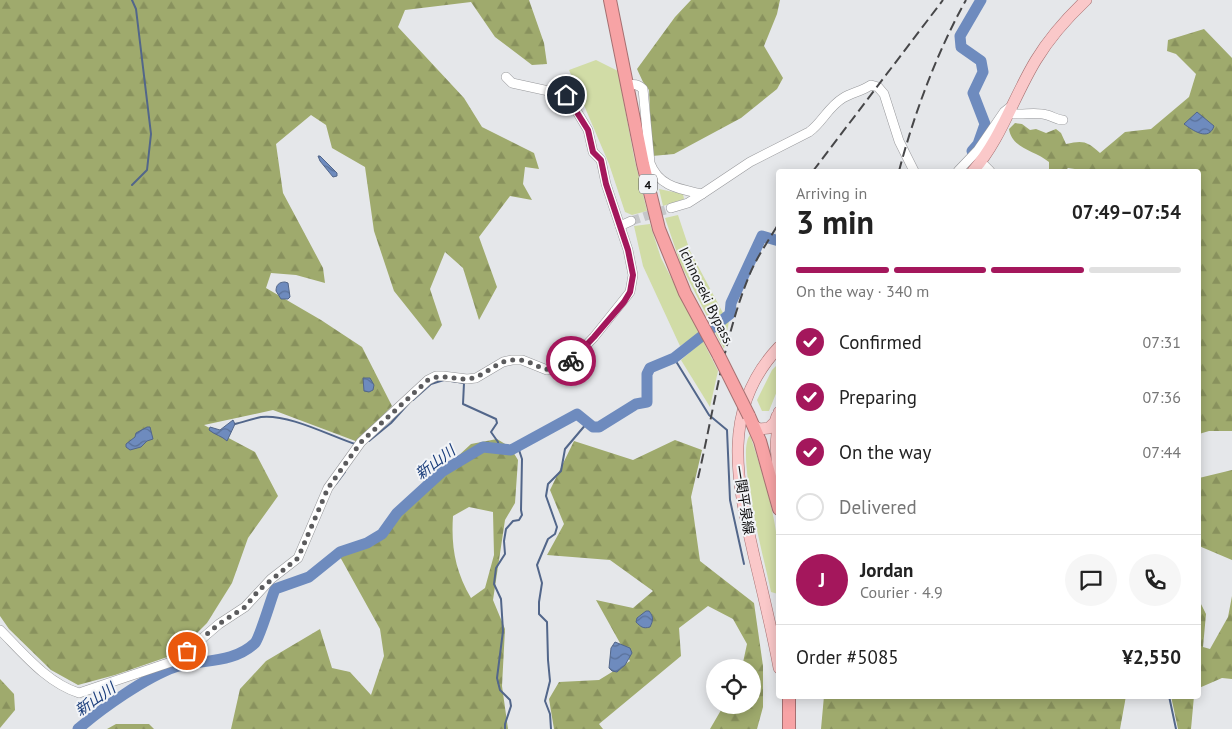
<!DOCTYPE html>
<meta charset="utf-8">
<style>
body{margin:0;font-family:"PT Sans","Noto Sans JP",sans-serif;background:#f6f6f6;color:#222;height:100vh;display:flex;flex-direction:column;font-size:19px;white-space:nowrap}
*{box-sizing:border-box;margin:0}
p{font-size:16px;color:#767676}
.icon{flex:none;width:28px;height:28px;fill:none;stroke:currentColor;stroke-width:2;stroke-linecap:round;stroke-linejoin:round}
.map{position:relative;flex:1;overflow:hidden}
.sheet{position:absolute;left:776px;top:169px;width:425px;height:530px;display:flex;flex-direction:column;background:#fff;border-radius:5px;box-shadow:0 2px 12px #0003}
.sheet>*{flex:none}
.fabs{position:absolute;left:706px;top:659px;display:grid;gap:10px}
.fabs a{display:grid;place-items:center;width:55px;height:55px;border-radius:50%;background:#fff;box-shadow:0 2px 12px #0003;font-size:25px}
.pin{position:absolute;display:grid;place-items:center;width:42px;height:42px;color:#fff;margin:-21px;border:2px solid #fff;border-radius:50%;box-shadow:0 1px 5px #0007}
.courier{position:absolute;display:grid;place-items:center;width:50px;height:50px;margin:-25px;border:4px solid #a4175c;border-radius:50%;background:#fff;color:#222;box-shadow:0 1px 6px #0007}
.head em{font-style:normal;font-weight:600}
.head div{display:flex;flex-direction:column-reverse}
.head{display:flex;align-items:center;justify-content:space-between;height:85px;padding:0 20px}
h1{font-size:32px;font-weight:600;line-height:38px}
.bar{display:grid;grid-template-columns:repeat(4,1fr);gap:8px 5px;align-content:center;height:60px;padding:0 20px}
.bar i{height:6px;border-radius:4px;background:#e0e0e0}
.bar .current{background:#a4175c}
.bar p{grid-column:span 4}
.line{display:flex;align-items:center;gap:12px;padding:0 20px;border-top:1px solid #e0e0e0}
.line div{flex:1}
.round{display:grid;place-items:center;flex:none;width:52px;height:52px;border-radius:26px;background:#f6f6f6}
ol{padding:0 20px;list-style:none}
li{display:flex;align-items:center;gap:15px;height:55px}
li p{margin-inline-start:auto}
li .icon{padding:5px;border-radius:50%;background:#a4175c;color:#fff;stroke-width:4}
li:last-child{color:#767676}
li i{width:28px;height:28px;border:2px solid #e0e0e0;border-radius:50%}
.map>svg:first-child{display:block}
.green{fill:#d1dca6}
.forest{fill:url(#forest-firs);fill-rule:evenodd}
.water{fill:url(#water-waves);stroke:#52668a}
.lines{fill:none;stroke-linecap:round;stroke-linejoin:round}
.stream{stroke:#52668a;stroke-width:2}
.river{stroke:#6e8bbe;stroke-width:11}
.minor-tunnel{stroke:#c5c7c9;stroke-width:9;stroke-dasharray:9 4.5;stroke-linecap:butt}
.minor-casing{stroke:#97989b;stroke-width:10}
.major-casing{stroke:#a67071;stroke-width:12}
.highway-casing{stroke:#a67071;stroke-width:14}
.minor{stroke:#fff;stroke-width:9}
.major{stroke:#fac8c9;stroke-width:11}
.highway{stroke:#f7a3a5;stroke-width:12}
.rail{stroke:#474749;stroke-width:2;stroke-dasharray:10 5;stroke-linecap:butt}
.highway-bridge-casing{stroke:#a67071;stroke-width:14;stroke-linecap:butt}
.highway-bridge{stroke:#f7a3a5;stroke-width:12}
.done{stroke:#5b5b5d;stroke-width:5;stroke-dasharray:0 9}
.route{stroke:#a4175c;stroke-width:6}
.labels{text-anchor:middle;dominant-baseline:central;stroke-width:4;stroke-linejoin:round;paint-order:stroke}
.shield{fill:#f2f4f7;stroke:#545456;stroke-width:1}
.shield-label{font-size:12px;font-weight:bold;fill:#101011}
.street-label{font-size:14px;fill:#101011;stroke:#f2f4f7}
.water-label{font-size:15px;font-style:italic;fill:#1a3d7b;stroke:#f2f4f7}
</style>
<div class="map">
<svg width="1232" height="729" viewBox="0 0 1232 729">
<defs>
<pattern id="forest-firs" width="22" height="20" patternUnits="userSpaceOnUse" patternTransform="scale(1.25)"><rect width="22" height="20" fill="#9faa6d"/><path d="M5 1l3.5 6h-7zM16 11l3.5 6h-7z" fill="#88915d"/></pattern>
<pattern id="water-waves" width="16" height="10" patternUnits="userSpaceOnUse" patternTransform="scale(1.25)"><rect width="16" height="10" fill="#6e8bbe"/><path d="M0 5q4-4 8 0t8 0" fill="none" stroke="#597099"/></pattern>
</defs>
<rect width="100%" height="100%" fill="#e5e7ea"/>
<g class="green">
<polygon points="596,60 618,71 634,157 647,211 632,215 625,212 609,164 569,70"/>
<polygon points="659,189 683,194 684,199 663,206"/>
<polygon points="678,215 690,251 723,313 710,322 681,265 665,218"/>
<polygon points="650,224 661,258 700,334 680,346 643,266 634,226"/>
<polygon points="729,321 724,349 715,332"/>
<polygon points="703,341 718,371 710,407 681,360"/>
<polygon points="779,363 779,386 769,411 762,411 757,400 772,370"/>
<path d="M750,435C768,490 783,535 778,594L771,592C766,566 735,452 750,435Z"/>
</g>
<g class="forest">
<polygon points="0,0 529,0 544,43 547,64 532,65 495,37 471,2 405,10 398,27 464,98 482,127 534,153 539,169 525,167 523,184 532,200 510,196 479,237 497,287 479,320 463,268 445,252 430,289 442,325 433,340 394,291 374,231 365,167 332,148 326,125 311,115 276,144 283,193 323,268 325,283 296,275 271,273 266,288 321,320 362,347 392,406 358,442 273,410 204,425 255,452 278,496 248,538 232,583 207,623 176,654 115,675 78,685 51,670 9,629 0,616"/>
<polygon points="691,0 780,0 777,14 764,46 783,78 777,89 741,118 674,154 652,156 649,90 643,82 637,69 675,17"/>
<path d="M1204,29L1232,58V431H1209L1199,434V171H1088L1068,168L1065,171H1049V162C1035,150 1012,149 1009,129L1015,123L1022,124L1030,130L1036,129L1046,133L1056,129L1061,133L1066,144C1083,140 1087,141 1100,153L1125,132L1151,129L1189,97L1196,74L1176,54L1167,51L1168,40Z"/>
<path d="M497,439L510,447L518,460L515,503L505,520L493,600L505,629L502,686L508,729H231L240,689L266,661L320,629L332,668L350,672L371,695L384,656L380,629L339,555L377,542L395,512L443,474L457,457L471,444ZM469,507L493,512L494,555L485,588L471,598C455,571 451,546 453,516Z"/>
<polygon points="675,440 702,450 691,497 700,561 754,603 763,666 763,707 757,729 710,729 724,705 752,705 752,668 742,667 747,644 733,619 708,606 679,628 681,656 599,724 603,729 554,729 549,699 559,682 599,680 630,661 596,600 633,608 653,591 610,560 547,555 564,524 550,490 574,441 633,460"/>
<polygon points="1232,470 1232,560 1199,546 1199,478"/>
<polygon points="1232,596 1232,679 1222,678 1199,688 1199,600 1206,614 1203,647 1210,649 1228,617"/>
<polygon points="0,679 14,694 15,710 0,728"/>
<polygon points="824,696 1126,696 1120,729 821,729"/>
<polygon points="1171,696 1194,696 1191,729 1178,729"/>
<polygon points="116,724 149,724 154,729 107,729"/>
</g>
<g class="water">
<path d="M1197,112L1214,126C1209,142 1192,130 1184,124Z"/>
<polygon points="318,156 320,156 337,173 337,176 333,177 320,161"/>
<path d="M285,282L288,283L290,297L288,299H281L276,291C276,285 279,282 285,282Z"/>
<polygon points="363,378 370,378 374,385 373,390 369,392 364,391"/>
<path d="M233,420L235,424L227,441C222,436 215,435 209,430L210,427L220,430Z"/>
<polygon points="147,427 150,427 153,439 147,441 141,447 130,450 126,447 126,444 135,437 136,433"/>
<path d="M646,611H649C654,617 653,621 650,627C643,629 641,627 636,622L637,618Z"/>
<polygon points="615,642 630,648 632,653 625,665 617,672 612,671 609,668 611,648"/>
</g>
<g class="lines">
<g class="stream">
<polyline points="132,185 147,170 151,134 136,9 132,0"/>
<polyline points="674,358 709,415 727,430 730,500 744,564"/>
<polyline points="451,381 464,383 463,404 496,419 497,423 491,432 498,442 499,449"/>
<polyline points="413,400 431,384 444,380"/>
<path d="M235,424C243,422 252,419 261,417C289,414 328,435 355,444"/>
<polyline points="369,441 391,423 409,403"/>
<polyline points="336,484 345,472"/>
<polyline points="1169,696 1176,729"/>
<polyline points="505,729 505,724 511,706 510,700 500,690 497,678 503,631 501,599 494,584 496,568 505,554 504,541 506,529 513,521 519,520 522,515 521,510 522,459 518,447"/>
<polyline points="551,729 550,714 545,701 550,681 548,660 547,622 539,614 539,602 542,583 537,565 548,539 555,534 557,527 546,496 548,484 561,471 565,449 587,423"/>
</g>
<g class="river">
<polyline points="972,151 978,144 985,124 973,93 983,72 981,61 961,47 960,36 981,0"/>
<path d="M78,729C101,709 146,677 175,667C202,659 233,664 255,643C260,637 271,599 275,589L309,577L340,552L367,543L382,534L397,513L443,471L483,447L511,450L577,414L593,427H599L636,404L647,402V374L650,368L674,358L730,314L731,303L762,236L779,241"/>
</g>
<polyline class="minor-tunnel" points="631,221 671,208"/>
<g class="minor-casing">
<g id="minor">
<path d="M627,85C634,84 638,84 643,89L650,163C659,187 680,189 702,194L750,162L809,132C822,123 828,107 843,98C851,93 862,91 871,85L878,87L884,94L899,141L914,171"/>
<path d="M1008,113C1021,116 1035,111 1047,115C1053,116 1056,120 1063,120"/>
<polyline points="981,162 990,171"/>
<polyline points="958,171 978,150 1004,112 1009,108"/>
<polyline points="671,208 688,203 702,194"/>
<polyline points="620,226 631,221"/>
<path d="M0,630C23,653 47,683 79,693L177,660L219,624L245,607L271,579L298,558L328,488L361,442L428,380L436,376H443L467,379L476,378L503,362L512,360H522L547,370L562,367L570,362L594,337L630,292L633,275L628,250L606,184L601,160L593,152L588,130L567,95L512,83L506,77"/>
</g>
</g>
<g class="major-casing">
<g id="major">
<path d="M973,171C1001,139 1014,96 1036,60C1050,37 1067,18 1086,0"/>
<path d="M779,347C720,409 737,481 754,556C763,593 772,630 779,668"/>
<polyline points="779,412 776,445 779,483"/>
<polyline points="754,426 759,429 769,428 775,422 777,416"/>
</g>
</g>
<g class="highway-casing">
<g id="highway">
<polyline points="610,0 643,164 659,229 685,293 719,356"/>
<polyline points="749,416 760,441 779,509"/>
<polyline points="789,729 789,696"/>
</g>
</g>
<use href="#minor" class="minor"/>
<use href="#major" class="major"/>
<use href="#highway" class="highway"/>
<g class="rail">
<polyline points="813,171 943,0"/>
<path d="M899,171C914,114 937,52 966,0"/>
<path d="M698,478C713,414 724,337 749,276C756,258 769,240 779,223"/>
</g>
<g class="highway-bridge-casing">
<polyline id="highway-bridge" points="719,356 749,416"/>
</g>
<use href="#highway-bridge" class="highway-bridge"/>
</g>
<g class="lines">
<path class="done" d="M187,651L219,624L245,607L259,590L298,558L328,488L361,442L428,380C445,372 457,382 473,378C487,374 497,361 512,360C537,357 542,382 571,361"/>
<polyline class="route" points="566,95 588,130 593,152 601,160 606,184 628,250 633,275 630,292 624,302 594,337 571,361"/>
</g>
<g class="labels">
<rect class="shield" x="639" y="174.5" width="18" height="19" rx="4"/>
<g class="shield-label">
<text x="648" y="184">4</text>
</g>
<g class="street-label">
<text transform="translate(706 295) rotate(64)">Ichinoseki Bypass</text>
<text transform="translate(744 500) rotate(81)">一関平泉線</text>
</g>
<g class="water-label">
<text transform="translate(435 462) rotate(-37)">新山川</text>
<text transform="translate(95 699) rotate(-35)">新山川</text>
</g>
</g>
</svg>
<div class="fabs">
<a><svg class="icon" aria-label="locate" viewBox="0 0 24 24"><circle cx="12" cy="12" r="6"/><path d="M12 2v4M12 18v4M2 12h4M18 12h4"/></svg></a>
</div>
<div class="pin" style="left:187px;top:651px;background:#ea580c"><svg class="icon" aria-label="bag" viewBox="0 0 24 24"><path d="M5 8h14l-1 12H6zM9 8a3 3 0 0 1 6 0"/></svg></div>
<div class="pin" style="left:566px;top:95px;background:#1f2937"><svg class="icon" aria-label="home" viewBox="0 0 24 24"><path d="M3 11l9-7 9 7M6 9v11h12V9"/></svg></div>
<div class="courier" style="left:571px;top:361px"><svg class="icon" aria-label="bike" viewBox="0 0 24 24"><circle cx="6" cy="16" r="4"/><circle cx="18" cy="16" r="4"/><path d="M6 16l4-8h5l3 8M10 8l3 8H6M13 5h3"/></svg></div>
<section class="sheet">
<div class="head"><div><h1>3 min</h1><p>Arriving in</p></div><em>07:49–07:54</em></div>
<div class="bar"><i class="current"></i><i class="current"></i><i class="current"></i><i></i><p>On the way · 340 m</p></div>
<ol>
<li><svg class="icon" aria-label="check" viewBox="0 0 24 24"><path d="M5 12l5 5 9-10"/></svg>Confirmed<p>07:31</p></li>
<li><svg class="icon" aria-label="check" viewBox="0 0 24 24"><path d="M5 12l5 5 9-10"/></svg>Preparing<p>07:36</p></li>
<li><svg class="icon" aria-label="check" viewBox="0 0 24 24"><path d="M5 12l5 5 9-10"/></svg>On the way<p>07:44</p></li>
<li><i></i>Delivered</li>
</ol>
<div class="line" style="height:90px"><b class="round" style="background:#a4175c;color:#fff">J</b><div><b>Jordan</b><p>Courier · 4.9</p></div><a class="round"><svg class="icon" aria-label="chat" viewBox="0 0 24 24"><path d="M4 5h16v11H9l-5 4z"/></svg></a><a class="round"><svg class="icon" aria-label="phone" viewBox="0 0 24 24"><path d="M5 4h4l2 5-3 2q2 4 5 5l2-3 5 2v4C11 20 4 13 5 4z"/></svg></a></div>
<div class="line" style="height:65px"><div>Order #5085</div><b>¥2,550</b></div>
</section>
</div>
